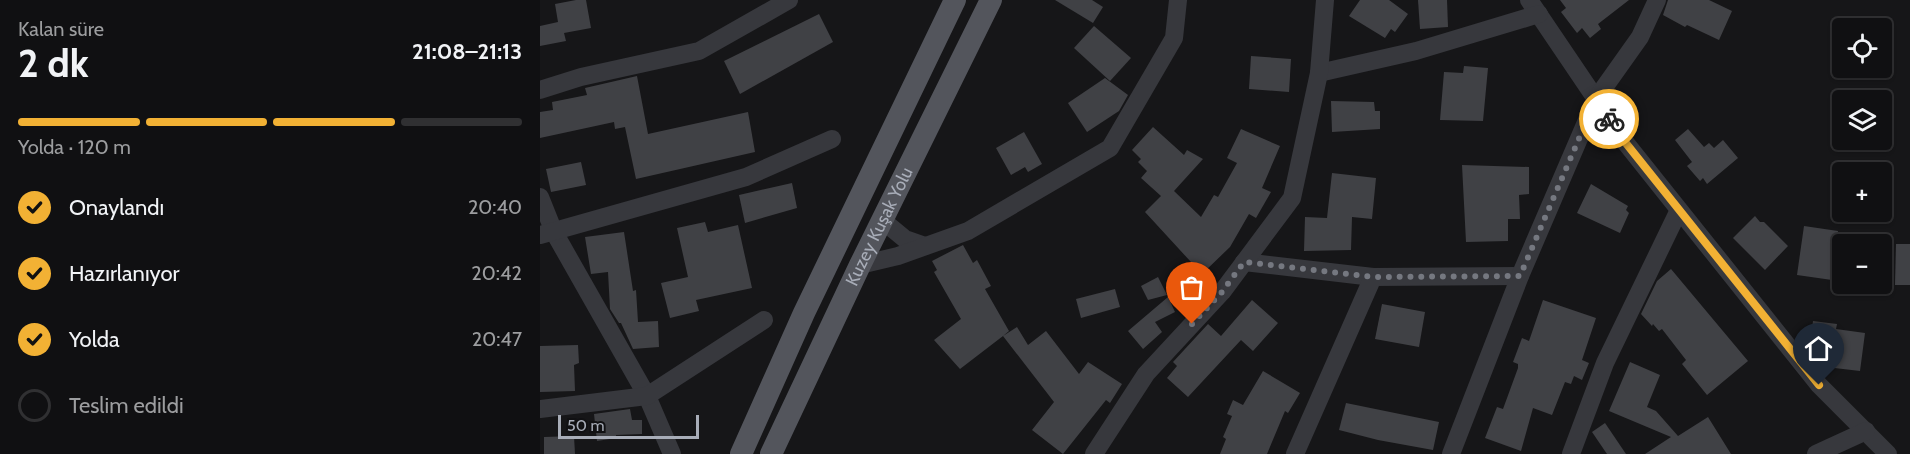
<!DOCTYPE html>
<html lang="tr">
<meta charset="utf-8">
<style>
body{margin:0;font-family:Cabin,sans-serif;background:#19191b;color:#f1f3f6;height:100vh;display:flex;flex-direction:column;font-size:22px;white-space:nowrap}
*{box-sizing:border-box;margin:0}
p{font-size:20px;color:#9c9d9f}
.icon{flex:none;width:33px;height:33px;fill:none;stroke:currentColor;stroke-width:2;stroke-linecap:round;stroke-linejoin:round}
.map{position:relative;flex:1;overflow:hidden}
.details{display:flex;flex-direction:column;background:#101012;width:540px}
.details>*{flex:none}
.tools{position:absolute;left:1292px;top:18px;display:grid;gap:12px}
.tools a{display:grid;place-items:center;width:60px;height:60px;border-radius:6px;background:#101012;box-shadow:0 2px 4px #0004,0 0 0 2px #303032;font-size:30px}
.scale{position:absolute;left:18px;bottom:15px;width:141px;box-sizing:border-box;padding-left:6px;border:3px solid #a8adb8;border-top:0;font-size:16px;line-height:21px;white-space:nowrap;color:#a8adb8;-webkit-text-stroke:4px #111113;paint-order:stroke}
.pin{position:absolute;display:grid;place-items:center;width:51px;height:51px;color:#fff;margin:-62px -26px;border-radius:50% 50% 50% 0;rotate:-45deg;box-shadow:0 0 6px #0007}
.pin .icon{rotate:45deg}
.courier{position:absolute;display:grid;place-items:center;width:60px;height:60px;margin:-30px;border:4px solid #f2b134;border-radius:50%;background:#fff;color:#222;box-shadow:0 2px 8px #0007}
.headline em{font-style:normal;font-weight:700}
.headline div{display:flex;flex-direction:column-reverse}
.headline{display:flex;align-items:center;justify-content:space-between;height:102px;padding:0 18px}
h1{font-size:39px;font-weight:700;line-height:45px}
.bar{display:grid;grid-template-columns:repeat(4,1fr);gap:9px 6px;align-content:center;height:72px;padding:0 18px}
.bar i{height:8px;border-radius:4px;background:#303032}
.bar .active{background:#f2b134}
.bar p{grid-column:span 4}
ol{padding:0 18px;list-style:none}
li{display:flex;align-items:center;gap:18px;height:66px}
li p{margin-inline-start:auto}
li .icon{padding:6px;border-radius:50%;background:#f2b134;color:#111;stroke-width:4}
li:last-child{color:#9c9d9f}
li i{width:33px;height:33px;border:3px solid #303032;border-radius:50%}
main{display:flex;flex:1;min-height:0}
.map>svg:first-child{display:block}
.building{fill:#404145}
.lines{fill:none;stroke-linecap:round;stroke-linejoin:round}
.minor{stroke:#37383d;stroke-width:18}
.major{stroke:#53555c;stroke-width:22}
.done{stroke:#757880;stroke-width:6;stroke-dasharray:0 10.8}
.route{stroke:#f2b134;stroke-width:8}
.labels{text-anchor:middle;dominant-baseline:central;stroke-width:4.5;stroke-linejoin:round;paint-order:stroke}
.street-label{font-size:18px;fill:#a8adb8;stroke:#111113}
</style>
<main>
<section class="details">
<div class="headline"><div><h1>2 dk</h1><p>Kalan süre</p></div><em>21:08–21:13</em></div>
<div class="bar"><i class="active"></i><i class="active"></i><i class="active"></i><i></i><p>Yolda · 120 m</p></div>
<ol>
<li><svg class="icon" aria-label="check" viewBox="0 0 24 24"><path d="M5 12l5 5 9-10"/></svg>Onaylandı<p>20:40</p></li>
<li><svg class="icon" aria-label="check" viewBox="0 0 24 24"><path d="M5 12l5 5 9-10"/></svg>Hazırlanıyor<p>20:42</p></li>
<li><svg class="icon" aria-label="check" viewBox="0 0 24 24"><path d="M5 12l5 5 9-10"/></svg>Yolda<p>20:47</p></li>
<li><i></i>Teslim edildi</li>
</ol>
</section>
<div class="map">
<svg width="1370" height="454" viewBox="0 0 1370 454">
<rect width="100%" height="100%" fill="#161618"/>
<g class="building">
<polygon points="36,0 46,0 51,28 24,33 26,41 0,46 0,26 18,22 15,4"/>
<polygon points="515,0 552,0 563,7 553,23"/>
<polygon points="820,0 849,0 868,14 855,32 851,29 845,38 809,16"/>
<polygon points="878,0 907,0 908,27 880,29"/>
<polygon points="1020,0 1089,0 1058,24 1061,29 1050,38 1042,28 1037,33 1021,12 1026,8"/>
<polygon points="1128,0 1169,0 1192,11 1179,40 1147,25 1145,27 1123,15"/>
<polygon points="279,14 293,42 200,94 184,61"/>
<polygon points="554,26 591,58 570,81 534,48"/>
<polygon points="711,56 751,59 749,92 709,89"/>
<polygon points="924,66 948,68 943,121 900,120 904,72 923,73"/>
<polygon points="97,76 108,134 208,112 215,152 96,179 85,127 75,129 74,122 0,138 0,112 13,110 12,102 47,95 45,88"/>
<polygon points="565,78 588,95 579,111 547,132 528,103"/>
<polygon points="791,101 834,102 835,111 840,111 840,129 792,132"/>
<polygon points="613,127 644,155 647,150 663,159 634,191 661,217 674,195 678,197 697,163 687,158 701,129 740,146 722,188 731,192 716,218 709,214 690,247 662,274 605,212 621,196 601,178 607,171 598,162 601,159 592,150"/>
<polygon points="1148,129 1164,147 1169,143 1174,148 1183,140 1198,158 1167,184 1163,178 1160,181 1147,166 1152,162 1135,140"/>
<polygon points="484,132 502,164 488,172 485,167 471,175 456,148"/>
<polygon points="41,162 46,185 11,192 6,169"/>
<polygon points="922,165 989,167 989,194 979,195 980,219 968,219 968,241 926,242"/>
<polygon points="792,173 836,178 832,219 812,217 811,250 764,251 765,217 787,218"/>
<polygon points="252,183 257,208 205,223 199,195"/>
<polygon points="1051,184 1088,206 1086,210 1089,213 1080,233 1037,213"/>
<polygon points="1215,216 1220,222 1224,222 1248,246 1225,270 1193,238"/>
<polygon points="165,222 168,232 198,225 212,288 156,300 159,311 130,318 121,283 148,277 137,228"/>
<polygon points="1264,226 1298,231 1292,280 1257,275"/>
<polygon points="84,232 93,291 96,290 98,322 118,321 119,347 93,349 81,323 79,323 70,309 68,272 51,274 45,237"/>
<polygon points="1356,244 1370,244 1370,285 1355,285"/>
<polygon points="423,245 433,263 437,260 451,286 445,289 469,331 463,336 477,327 488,345 506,331 539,374 548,362 582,384 570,403 566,400 523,454 492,430 514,402 463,336 420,369 394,340 421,319 394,272 397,270 392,261"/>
<polygon points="1131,269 1208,361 1167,395 1142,364 1146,360 1122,329 1119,331 1113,324 1112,326 1101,314 1117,281"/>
<polygon points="618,277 627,295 608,300 601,286"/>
<polygon points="575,289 580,307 541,318 536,299"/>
<polygon points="628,297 635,312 615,322 622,332 603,349 588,331"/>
<polygon points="712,300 738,323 713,351 701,340 648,397 627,378 637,366 633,362 668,324 681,336"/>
<polygon points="1003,300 1056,318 1042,360 1049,363 1042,380 1034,376 1031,384 1025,382 1012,415 993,408 981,451 945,438 957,407 963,409 978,368 978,364 973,362 982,338 989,341"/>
<polygon points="842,304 885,312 879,347 835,339"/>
<polygon points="1273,321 1297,324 1296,329 1325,333 1320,371 1286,367 1287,357 1269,354"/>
<polygon points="38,345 39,363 34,365 35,391 0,392 0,346"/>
<polygon points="1090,362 1120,375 1107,407 1116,411 1138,436 1168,417 1191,454 1105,454 1131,437 1069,411"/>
<polygon points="723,371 760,393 748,413 745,411 727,454 680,454 686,439 683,437 692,416 687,414 693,400 703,405"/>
<polygon points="806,403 899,422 893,450 838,440 799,430"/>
<polygon points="90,409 92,420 102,420 102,434 76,435 76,438 57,441 54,414"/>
<polygon points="1065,423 1086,454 1067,454 1052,432"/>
<polygon points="34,436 35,454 4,454 4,437"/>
</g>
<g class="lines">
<g class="minor">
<polyline points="989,0 1085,142 1279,385 1348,454"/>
<polyline points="779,73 876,51 999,14"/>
<polyline points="0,90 41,77 159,51 249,0"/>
<polyline points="0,197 14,232 107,396 132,454"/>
<polyline points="342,220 365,239 385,246"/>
<polyline points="0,235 206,177 292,139"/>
<polyline points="704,262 833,277 980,276"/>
<polyline points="320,265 358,256 428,231 570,148 634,38 638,0"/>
<polyline points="0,409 107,396 224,320"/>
<polyline points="554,454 606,374 682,292 752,198 779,73 785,0"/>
<polyline points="755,454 833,277"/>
<polyline points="911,454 980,276 1056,99 1100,37 1117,0"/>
<polyline points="1031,454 1065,363 1139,210"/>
<polyline points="1276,454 1326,431"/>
</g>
<g class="major">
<polyline points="201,454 264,313 415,0"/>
<path id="s1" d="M231,454L320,265L451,0"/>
</g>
</g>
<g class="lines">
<polyline class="done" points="652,324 682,292 704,262 833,277 980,276 1056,99 1069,119"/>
<polyline class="route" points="1069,119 1085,142 1279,385"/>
</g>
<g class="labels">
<g class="street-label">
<text stroke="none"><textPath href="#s1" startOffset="252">Kuzey Kuşak Yolu</textPath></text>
</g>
</g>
</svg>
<div class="tools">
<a><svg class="icon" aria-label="locate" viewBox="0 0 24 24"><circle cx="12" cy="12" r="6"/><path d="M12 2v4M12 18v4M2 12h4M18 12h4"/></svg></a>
<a><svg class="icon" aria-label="layers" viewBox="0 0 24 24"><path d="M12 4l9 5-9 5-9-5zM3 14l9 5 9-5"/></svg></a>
<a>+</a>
<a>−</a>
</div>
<div class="scale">50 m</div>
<div class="pin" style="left:652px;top:324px;background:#ea580c"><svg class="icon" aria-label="bag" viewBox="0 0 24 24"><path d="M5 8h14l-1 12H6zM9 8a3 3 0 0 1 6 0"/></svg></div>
<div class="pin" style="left:1279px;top:385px;background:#1f2937"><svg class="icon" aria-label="home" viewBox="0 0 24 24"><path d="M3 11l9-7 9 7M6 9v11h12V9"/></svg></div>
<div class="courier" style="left:1069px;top:119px"><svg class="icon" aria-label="bike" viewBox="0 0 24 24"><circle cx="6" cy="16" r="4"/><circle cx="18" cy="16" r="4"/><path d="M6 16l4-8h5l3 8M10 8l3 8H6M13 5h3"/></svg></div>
</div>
</main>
